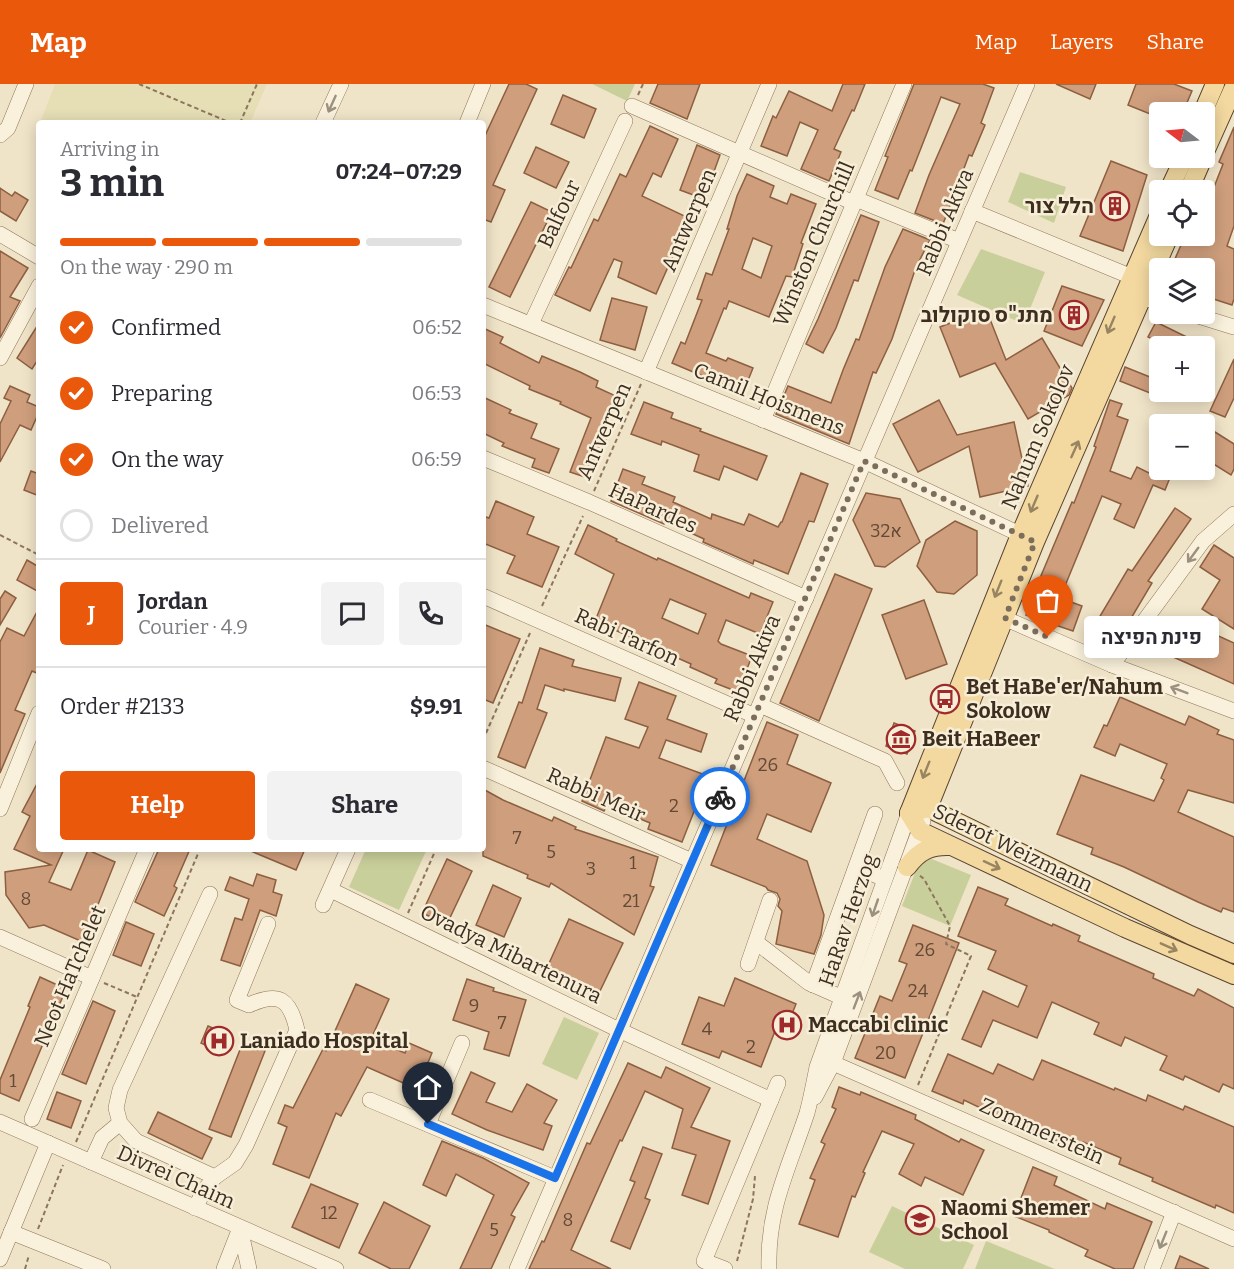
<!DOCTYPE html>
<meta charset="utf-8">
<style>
body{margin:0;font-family:Bitter,Heebo,serif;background:#f2f2f3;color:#2b2b33;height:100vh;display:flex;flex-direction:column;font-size:22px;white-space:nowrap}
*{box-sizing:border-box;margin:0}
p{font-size:20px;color:#7c7c81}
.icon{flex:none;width:33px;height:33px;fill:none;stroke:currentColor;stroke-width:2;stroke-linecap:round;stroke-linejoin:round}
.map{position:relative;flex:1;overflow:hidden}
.drawer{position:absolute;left:36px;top:36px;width:450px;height:732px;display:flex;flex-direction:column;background:#fff;border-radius:6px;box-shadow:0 3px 15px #0003}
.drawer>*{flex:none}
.needle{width:39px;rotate:286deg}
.tools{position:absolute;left:1149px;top:18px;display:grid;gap:12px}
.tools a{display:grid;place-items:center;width:66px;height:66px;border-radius:6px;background:#fff;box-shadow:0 3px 15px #0003;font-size:30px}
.pin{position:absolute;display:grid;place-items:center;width:51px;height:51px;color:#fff;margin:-62px -26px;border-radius:50% 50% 50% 0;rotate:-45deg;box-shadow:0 0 6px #0007}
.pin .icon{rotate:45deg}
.courier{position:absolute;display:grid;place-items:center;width:60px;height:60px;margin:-30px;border:4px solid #1a73e8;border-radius:50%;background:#fff;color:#222;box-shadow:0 2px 8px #0007}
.bubble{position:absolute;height:42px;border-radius:6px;background:#fff;box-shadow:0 3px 15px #0003;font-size:20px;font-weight:700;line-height:42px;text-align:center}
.overview em{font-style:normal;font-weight:700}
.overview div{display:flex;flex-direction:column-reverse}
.overview{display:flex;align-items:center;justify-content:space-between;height:102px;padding:0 24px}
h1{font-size:39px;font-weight:700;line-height:45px}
.bar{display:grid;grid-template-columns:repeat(4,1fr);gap:9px 6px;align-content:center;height:72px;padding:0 24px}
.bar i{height:8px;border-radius:4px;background:#e1e1e2}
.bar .selected{background:#ea580c}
.bar p{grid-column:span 4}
.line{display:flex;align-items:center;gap:15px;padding:0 24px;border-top:2px solid #e1e1e2}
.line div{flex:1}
.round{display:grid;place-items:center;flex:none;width:63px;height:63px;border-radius:6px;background:#f2f2f3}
ol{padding:0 24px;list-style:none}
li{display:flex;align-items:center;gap:18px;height:66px}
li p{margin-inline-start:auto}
li .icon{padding:6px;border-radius:50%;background:#ea580c;color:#fff;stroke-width:4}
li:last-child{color:#7c7c81}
li i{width:33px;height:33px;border:3px solid #e1e1e2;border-radius:50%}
.primary-button{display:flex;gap:12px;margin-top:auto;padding:12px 24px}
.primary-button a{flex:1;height:69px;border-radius:6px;background:#ea580c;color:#fff;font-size:24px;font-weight:700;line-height:69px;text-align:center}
.primary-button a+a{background:#f2f2f3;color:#2b2b33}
header{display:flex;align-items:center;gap:36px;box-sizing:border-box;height:84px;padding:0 30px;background:#ea580c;color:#fff}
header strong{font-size:28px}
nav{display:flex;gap:33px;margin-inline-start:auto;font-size:21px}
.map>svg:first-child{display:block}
.farmland{fill:#e6deb5}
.green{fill:#c9cf9b}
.building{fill:#cf9f7d;stroke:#8d5f41;stroke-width:1.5;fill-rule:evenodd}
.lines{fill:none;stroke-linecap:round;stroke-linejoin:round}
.minor-casing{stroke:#8d765c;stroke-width:16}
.major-casing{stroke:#5b4430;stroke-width:20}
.path{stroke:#8d765c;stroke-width:2;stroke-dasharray:4.5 3;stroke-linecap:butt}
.minor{stroke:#faf1dc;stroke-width:15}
.major{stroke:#f3d9a0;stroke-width:18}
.oneway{stroke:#9c907e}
.oneway2{stroke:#988460}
.done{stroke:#7c6e5b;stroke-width:6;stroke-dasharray:0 10.8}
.route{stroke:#1a73e8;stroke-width:8}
.labels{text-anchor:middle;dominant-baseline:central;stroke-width:5;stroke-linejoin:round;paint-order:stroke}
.number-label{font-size:18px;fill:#624a37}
.poi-label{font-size:21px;font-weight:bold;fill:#3d2e20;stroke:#f7eed8;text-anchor:start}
.street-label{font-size:21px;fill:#3d2e20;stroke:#f7eed8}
</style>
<header>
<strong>Map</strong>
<nav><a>Map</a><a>Layers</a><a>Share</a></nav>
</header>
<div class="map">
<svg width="1234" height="1185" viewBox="0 0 1234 1185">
<rect width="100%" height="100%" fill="#f0e4c8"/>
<polygon class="farmland" points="55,0 267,0 250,39 40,39"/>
<g class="green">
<polygon points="592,0 635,0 627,17"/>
<polygon points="1020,88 1066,103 1054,139 1008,118"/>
<polygon points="981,165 1045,188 1024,240 957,211"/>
<polygon points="366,765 427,765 399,826 349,803"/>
<polygon points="922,771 971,791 950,842 902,822"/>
<polygon points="564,933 599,949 577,996 542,980"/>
<polygon points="892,1122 974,1161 963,1185 905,1185 869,1168"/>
<polygon points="986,1157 1055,1185 975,1185"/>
</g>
<g class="building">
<polygon points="509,0 526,0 537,5 493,101 505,106 491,138 483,135 483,56"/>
<polygon points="658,0 700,0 687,35 650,19"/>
<polygon points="843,0 865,0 854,27 852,26 834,65 841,68 829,97 801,85 818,46 800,38 787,72 761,62 773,32 776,34 789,7 832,27"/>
<polygon points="914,0 983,0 994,4 981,39 985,41 972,72 969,71 943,140 915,129 929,91 960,20 941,13 912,87 910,86 898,115 875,106 888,73 885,72"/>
<polygon points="1056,0 1096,0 1090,15"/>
<polygon points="1136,0 1174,0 1192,7 1183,28 1160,28 1160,34 1128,21"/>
<polygon points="563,11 596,25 584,54 551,40"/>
<polygon points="650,42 678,55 661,93 653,89 642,112 693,136 679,167 676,165 656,210 618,193 622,178 614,175 590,227 555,211 569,183 571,184 594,135 598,137 620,90 626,93"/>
<polygon points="1234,43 1234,142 1227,162 1234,165 1234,215 1232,221 1204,212 1204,184 1171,184 1185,152 1204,152 1204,115 1209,116 1223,80 1219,78"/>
<polygon points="697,61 720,71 704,115 680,106"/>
<polygon points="536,63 569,78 556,104 524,89"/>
<polygon points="1111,77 1147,91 1123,167 1080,152"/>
<path d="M747,90L774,102L770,113L787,120L791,110L816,120L801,159L803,160L792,193L786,192L769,233L729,217L726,225L724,224L706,269L726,277L728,274L753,284L743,309L672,279L681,258L685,260L702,216L697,215L706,189L712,191L729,145H727L737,112ZM753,154L772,162L761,194L742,185Z"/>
<polygon points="0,104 12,112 15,108 28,116 16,137 0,127"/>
<polygon points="531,118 552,128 510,213 489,203"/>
<polygon points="861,131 879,138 858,197 854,196 836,244 823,269 806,260 818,235"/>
<polygon points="903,145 930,156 916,183 892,255 876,289 873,288 849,360 776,330 788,302 831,319 843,286 856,255 859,256 885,183"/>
<polygon points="0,167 28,184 10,213 20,217 0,254"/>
<polygon points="1062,202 1104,216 1082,262 1044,247"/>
<polygon points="612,214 647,223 635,266 600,256"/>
<polygon points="986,225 1006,276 1042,254 1072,304 1069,311 1028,335 995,279 960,293 940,243"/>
<polygon points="1156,238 1205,262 1167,262 1148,253"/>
<polygon points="39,239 39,274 32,285 17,274"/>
<polygon points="483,244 503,253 500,259 539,279 542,272 580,288 598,297 596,303 618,313 600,352 606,355 591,395 570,388 591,334 560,320 561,318 529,305 530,302 483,279"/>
<polygon points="1234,275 1234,314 1225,333 1210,327"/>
<polygon points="1125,283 1160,297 1160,313 1120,297"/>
<polygon points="10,302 30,311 27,318 39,323 39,328 31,346 20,341 0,378 0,340 11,317 4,314"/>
<polygon points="483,313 511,326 509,329 537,340 531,354 559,365 549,389 532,383 535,375 502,362 504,359 483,349"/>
<polygon points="939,316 957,351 1014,338 1028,402 980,413 969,362 918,388 893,340"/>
<polygon points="1110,316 1122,320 1117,332 1128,336 1110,387 1131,395 1137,383 1149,389 1160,365 1160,386 1173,386 1165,406 1153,401 1134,444 1114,435 1121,420 1102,412 1060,514 1082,522 1073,547 1026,531 1035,506 1072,418 1074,419 1096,363 1094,362"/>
<polygon points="644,318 673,329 671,334 701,345 700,347 767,372 757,396 724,382 719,396 694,387 699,371 662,357 661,361 631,350"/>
<polygon points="1215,348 1234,360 1234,385 1231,391 1204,374 1204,365"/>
<polygon points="623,385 645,393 642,400 675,413 673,418 711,435 712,430 744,441 749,430 778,443 781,438 782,438 801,389 828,400 814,438 809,437 788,490 754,476 753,480 703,458 704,455 665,437 664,440 611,417"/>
<polygon points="31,387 39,390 39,412 24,406"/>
<polygon points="866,409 900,415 920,458 885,483 875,482 853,436"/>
<polygon points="496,417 534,433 527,450 559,463 542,503 507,489 515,472 483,459 483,432 489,434"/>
<polygon points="1175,424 1191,435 1148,497 1152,499 1117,558 1093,544 1128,485 1132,487"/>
<polygon points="955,437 977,447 977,491 954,510 937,508 917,482 926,456"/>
<path d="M588,441L617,455L616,457L657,476L658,474L749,514L751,509L773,518L760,550L726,536L718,557L721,560L752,572L738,608L715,599L717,595L690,583L691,580L595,537L614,490L575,470ZM670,515L706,530L698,550L662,534Z"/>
<polygon points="1214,461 1234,474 1234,545 1202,525 1220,496 1200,483"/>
<polygon points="27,476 39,483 39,508 17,496"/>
<polygon points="835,490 872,505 819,637 780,619"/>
<polygon points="5,507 16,514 0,541 0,515"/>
<polygon points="924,516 947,580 906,595 882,531"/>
<polygon points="39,524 39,590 32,587 15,626 25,630 0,689 0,558 7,544 24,552"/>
<polygon points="1177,533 1234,559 1234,600 1162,568"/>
<polygon points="483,540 520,555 493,619 483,615"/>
<polygon points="540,564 574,576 572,582 621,594 615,617 564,605 564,607 545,601 537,625 547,629 525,684 498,673 519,618 522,619"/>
<polygon points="639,598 676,612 667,635 707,650 701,668 666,656 659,674 708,692 682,758 648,745 650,739 607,721 604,727 582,717 606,653 639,664 648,643 625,635"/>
<polygon points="1120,613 1185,641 1189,632 1219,646 1217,650 1234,656 1234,719 1188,706 1178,728 1234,753 1234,828 1223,824 1221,828 1198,818 1124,783 1091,770 1093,764 1057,750 1081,691 1154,717 1164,696 1161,694 1167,680 1120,660 1115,672 1094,663 1104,641 1107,642"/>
<polygon points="767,638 798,651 787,680 831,699 811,748 767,730 757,755 807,777 824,831 821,851 814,870 776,860 782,827 778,822 780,815 777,809 768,806 766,803 711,781"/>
<polygon points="894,639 915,647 907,670 886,662"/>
<polygon points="39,696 39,765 64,765 49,798 71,806 88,766 115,778 83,858 44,841 29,844 6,811 5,788 51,781 14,765 30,732 22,728"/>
<polygon points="483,705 503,716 552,737 554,733 576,743 575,745 658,773 650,802 654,803 634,851 551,799 549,803 527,794 528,791 483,772"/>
<polygon points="159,765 190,765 174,802 177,804 164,832 135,818"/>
<polygon points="246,765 305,765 296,786"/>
<polygon points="447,775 472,787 447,840 422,829"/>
<polygon points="257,790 276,796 273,808 282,811 276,832 260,826 240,882 221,876 235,834 242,836 249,815 225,806 230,793 253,802"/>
<polygon points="493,801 521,814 504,853 476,841"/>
<polygon points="978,803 1008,815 1005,821 1052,842 1053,840 1080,852 1078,857 1154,890 1153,894 1194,912 1198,905 1234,924 1234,1005 1223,1000 1219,1008 1185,992 1183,996 1160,986 1167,972 1125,953 1121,962 1094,950 1099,939 1052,918 1037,954 993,936 981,963 962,955 983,907 1018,923 1027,902 988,885 996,867 958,852"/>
<polygon points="569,835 623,859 599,909 546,886"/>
<polygon points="126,838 154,850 141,882 113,871"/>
<polygon points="913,841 959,859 905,994 855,974 880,912 892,917 907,880 899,877"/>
<polygon points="40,893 66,905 19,1017 0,1009 0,996 30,923 28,922"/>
<polygon points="735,894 796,920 786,945 777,942 761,983 722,967 719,974 682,960 699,913 724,922"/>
<polygon points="467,895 494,904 493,907 526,916 509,972 484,965 489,948 453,936"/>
<polygon points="356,900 389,915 371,955 405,969 409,959 432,969 417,1005 367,983 341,1032 336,1029 309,1094 273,1080 287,1043 278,1039 285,1021 293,1024 323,965 326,967"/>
<polygon points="93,917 115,927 86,1000 62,990"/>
<polygon points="208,942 222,948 214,965 201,959"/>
<polygon points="243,958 265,967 231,1053 209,1045"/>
<polygon points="948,970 993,990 998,980 1033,996 1042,976 1114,1006 1115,1004 1146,1017 1148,1011 1183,1026 1185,1022 1234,1043 1234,1129 1216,1121 1215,1124 1152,1097 1153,1094 1119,1080 1121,1074 1083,1058 1079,1066 1042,1051 1041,1053 964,1016 963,1020 932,1007"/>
<polygon points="628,979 661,994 666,983 710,1004 691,1043 730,1057 708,1120 682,1111 696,1071 672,1064 683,1025 645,1007 622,1057 620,1056 571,1166 611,1185 529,1185 542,1157 544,1158 587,1059 590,1060"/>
<polygon points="471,988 495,999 486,1018 512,1028 527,1000 557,1016 544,1039 552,1042 543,1066 487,1046 452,1030"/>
<polygon points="839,1003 860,1011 861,1008 916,1031 915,1035 959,1058 961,1055 984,1066 963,1111 925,1093 921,1102 899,1090 914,1060 882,1047 863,1088 865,1089 855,1113 852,1112 838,1153 799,1140 815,1096 810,1094 825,1060 821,1058 836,1025 832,1023"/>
<polygon points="57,1008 81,1017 71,1044 47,1035"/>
<polygon points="158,1028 212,1054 202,1075 148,1049"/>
<polygon points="442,1057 483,1074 529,1099 511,1131 515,1133 491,1185 460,1185 494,1111 456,1090 446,1112 423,1101"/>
<polygon points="643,1063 662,1070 645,1114 650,1116 630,1165 611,1157 635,1098 630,1096"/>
<polygon points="1033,1083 1057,1093 1054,1101 1105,1125 1107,1119 1152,1138 1133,1185 1115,1185 1085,1172 1088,1166 1049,1148 1049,1146 1014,1132"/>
<polygon points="311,1100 358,1120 339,1164 292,1143"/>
<polygon points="384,1118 430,1142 409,1185 391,1185 359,1169"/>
<polygon points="1180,1172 1209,1185 1175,1185"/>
</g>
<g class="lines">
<g class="minor-casing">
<g id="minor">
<polyline points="632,22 854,119"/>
<polyline points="323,39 341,0"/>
<polyline points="467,39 483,0"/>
<polyline points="0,51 8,44 26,0"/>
<polyline points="856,115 959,157"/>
<path d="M972,127L1132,193C1131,213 1143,213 1160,219"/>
<polyline points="0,150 39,173"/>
<polyline points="483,221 864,377 1030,455"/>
<polyline points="1192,230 1234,243"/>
<polyline points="531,240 625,37"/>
<polyline points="0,274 39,202"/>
<polyline points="646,288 769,0"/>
<polyline points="763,336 904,0"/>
<polyline points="483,374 589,418 806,514"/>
<polyline points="483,512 755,632"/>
<polyline points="1004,534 1112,581 1234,627"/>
<polyline points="1112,581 1203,457 1234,430"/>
<polyline points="760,621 885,677 897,699"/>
<polyline points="483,684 692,777"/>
<polyline points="0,725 39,629"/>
<polyline points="857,783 884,795"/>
<polyline points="331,806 619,946 771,1016"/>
<polyline points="210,810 120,1006 116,1024 120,1039 136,1057 215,1093"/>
<polyline points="323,821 348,765"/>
<polyline points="0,853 92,894"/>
<polyline points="756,858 809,899 843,914"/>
<polyline points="748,880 770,816"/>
<polyline points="813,901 875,730"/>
<polyline points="833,979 1234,1155"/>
<polyline points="815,1013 833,979 923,737"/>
<polyline points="370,1016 555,1094"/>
<polyline points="32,1035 147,765"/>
<polyline points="0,1038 336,1185"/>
<polyline points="428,1040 462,959"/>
<polyline points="91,1078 102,1054 120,1039"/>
<path d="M195,1124L205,1105L215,1093L235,1079L246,1061L297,946C290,915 279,907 249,921L237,916L268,840"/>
<polyline points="240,1144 249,1185"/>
<polyline points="11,1148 103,1185"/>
<polyline points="0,1175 48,1059"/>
<polyline points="224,1185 240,1144"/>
<polyline points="517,1185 1027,0"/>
<polyline points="725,1185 704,1177 778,999"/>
<path d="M769,1185C767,1124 789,1084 807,1029C811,1014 814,998 817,983L909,729"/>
<polyline points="1152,1185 1174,1128"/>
</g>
</g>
<g class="major-casing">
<g id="major">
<polyline points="1203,28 1215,0"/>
<polyline points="1204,70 1234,3"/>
<polyline points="1169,106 1184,74"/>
<polyline points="1189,106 1203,74"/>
<polyline points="928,724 1035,458 1169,152"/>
<polyline points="917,727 928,724 1190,851 1234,870"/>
<polyline points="909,729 1020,451 1160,129"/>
<polyline points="909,729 920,747 1125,844 1234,891"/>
<path d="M907,783C919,767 930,761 951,762"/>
</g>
</g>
<g class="path">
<polyline points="139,0 231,39"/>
<polyline points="638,11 643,0"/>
<polyline points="240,39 257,0"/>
<polyline points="594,407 641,300"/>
<polyline points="0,451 39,471"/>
<polyline points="542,522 583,432"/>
<polyline points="483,656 530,549"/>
<polyline points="408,829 436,765"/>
<polyline points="104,899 137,913"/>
<polyline points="918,1001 971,872 946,860 950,842 924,795 919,791"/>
<polyline points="76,1058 200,765"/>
<polyline points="38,1145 63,1081"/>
<polyline points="737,1177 753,1115 755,1092"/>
<polyline points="25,1185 29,1171"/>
</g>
<use href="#minor" class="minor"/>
<use href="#major" class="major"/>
</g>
<defs><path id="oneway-shaft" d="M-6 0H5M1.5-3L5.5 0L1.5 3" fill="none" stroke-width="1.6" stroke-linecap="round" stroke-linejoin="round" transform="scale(1.5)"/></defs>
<g class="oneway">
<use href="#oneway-shaft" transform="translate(332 20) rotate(114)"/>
<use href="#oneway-shaft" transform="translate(1193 471) rotate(126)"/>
<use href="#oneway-shaft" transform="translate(1179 606) rotate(-159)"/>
<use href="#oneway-shaft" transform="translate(875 824) rotate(109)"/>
<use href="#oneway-shaft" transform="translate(857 916) rotate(-69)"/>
<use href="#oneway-shaft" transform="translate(1163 1156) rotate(112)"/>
</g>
<g class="oneway2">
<use href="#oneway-shaft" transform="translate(1111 241) rotate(113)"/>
<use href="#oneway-shaft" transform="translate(1075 365) rotate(-66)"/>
<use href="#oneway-shaft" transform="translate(1034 420) rotate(113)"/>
<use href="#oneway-shaft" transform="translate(998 505) rotate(112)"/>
<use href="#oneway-shaft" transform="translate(926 686) rotate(112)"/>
<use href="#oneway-shaft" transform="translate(992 781) rotate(25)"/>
<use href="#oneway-shaft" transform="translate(1169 863) rotate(24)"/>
</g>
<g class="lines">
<polyline class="done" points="720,713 864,377 1035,458 1005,534 1048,553"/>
<polyline class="route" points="428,1040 555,1094 720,713"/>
</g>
<defs>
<g id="building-ring" transform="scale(1.5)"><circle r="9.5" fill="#f7eed8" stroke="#9e2a2b" stroke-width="1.5"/><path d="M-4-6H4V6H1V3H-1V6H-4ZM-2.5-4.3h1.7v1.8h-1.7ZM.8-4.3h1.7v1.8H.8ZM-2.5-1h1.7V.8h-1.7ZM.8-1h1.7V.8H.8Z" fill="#9e2a2b"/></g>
<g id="bus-ring" transform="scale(1.5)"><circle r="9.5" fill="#f7eed8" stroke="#9e2a2b" stroke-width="1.5"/><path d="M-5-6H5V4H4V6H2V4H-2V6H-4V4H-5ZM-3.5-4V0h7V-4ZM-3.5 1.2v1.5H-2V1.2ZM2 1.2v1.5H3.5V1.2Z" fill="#9e2a2b"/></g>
<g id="museum-ring" transform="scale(1.5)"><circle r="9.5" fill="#f7eed8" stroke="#9e2a2b" stroke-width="1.5"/><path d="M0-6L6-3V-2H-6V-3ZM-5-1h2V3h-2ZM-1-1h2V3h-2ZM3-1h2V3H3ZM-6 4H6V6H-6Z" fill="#9e2a2b"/></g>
<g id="hospital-ring" transform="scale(1.5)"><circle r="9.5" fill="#f7eed8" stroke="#9e2a2b" stroke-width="1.5"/><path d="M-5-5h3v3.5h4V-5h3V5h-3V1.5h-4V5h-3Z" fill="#9e2a2b"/></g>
<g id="school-ring" transform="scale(1.5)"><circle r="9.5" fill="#f7eed8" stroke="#9e2a2b" stroke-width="1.5"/><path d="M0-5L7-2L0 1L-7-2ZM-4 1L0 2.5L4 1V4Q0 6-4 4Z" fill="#9e2a2b"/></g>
</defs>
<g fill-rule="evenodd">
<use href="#building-ring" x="1115" y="122"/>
<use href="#building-ring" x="1074" y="231"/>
<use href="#bus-ring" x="945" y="615"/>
<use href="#museum-ring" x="901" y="655"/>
<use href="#hospital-ring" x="787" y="941"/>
<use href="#hospital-ring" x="219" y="957"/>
<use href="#school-ring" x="920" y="1136"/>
</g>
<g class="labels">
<g class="number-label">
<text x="886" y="447">32א</text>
<text x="768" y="681">26</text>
<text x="674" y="722">2</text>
<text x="517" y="754">7</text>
<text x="551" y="768">5</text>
<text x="633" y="779">1</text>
<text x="591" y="785">3</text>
<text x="26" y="815">8</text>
<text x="631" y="817">21</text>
<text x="925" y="866">26</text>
<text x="918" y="907">24</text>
<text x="474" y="922">9</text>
<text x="502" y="939">7</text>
<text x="707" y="945">4</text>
<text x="751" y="963">2</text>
<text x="886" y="969">20</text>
<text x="13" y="997">1</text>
<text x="329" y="1129">12</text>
<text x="568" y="1136">8</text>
<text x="494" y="1146">5</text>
</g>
<g class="poi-label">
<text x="1094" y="122" text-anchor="end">הלל צור</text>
<text x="1053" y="231" text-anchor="end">מתנ"ס סוקולוב</text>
<text x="966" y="603">Bet HaBe'er/Nahum<tspan x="966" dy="24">Sokolow</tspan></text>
<text x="922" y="655">Beit HaBeer</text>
<text x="808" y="941">Maccabi clinic</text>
<text x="240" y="957">Laniado Hospital</text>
<text x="941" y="1124">Naomi Shemer<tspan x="941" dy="24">School</tspan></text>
</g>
<g class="street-label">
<text transform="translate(559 130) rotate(-65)">Balfour</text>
<text transform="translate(689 136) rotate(-67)">Antwerpen</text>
<text transform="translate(945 138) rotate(-67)">Rabbi Akiva</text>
<text transform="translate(814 160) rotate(-67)">Winston Churchill</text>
<text transform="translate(769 315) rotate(22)">Camil Hoismens</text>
<text transform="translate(604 347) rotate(-66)">Antverpen</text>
<text transform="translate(1038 353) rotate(-67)">Nahum Sokolov</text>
<text transform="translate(653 424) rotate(24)">HaPardes</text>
<text transform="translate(627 553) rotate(24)">Rabi Tarfon</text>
<text transform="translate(752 584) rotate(-67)">Rabbi Akiva</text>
<text transform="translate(596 711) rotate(24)">Rabbi Meir</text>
<text transform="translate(1013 764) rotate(26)">Sderot Weizmann</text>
<text transform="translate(848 836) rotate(-71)">HaRav Herzog</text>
<text transform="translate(511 870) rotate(26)">Ovadya Mibartenura</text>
<text transform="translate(70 892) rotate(-67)">Neot HaTchelet</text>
<text transform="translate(1042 1047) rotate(24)">Zommerstein</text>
<text transform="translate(176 1093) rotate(24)">Divrei Chaim</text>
</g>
</g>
</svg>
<div class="tools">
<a><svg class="needle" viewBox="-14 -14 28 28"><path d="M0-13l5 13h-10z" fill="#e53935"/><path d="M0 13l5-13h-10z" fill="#7c7c81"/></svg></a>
<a><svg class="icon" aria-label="locate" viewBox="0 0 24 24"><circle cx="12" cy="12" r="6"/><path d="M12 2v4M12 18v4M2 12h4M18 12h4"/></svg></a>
<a><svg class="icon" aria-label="layers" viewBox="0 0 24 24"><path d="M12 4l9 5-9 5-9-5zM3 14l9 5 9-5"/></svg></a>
<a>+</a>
<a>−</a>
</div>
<div class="pin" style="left:1048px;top:553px;background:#ea580c"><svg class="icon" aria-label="bag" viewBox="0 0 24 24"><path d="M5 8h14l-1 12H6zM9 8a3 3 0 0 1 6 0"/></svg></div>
<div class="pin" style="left:428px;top:1040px;background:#1f2937"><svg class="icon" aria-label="home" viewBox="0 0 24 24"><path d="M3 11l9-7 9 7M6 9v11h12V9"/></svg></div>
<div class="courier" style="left:720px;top:713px"><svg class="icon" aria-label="bike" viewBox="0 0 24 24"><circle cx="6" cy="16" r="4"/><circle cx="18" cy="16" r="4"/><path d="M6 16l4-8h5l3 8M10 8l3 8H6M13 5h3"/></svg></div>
<div class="bubble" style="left:1084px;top:532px;width:135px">פינת הפיצה</div>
<section class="drawer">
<div class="overview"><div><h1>3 min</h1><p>Arriving in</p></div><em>07:24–07:29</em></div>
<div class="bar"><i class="selected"></i><i class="selected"></i><i class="selected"></i><i></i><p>On the way · 290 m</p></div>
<ol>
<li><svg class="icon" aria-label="check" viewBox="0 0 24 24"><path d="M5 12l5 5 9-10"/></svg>Confirmed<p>06:52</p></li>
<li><svg class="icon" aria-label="check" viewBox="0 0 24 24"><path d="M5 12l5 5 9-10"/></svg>Preparing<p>06:53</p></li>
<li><svg class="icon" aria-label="check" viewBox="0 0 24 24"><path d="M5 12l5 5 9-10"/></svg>On the way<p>06:59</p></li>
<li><i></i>Delivered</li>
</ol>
<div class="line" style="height:108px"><b class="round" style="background:#ea580c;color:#fff">J</b><div><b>Jordan</b><p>Courier · 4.9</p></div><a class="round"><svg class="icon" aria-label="chat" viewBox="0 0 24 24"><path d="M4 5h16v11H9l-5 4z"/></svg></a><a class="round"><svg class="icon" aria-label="phone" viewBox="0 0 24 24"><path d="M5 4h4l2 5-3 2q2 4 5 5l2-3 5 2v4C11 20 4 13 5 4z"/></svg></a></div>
<div class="line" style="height:78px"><div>Order #2133</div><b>$9.91</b></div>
<div class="primary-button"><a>Help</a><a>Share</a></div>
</section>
</div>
